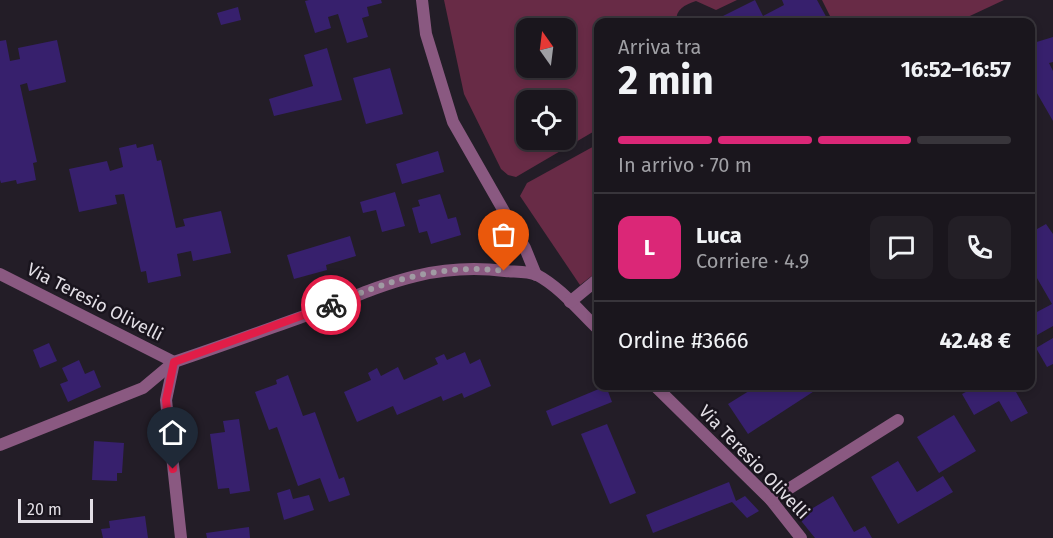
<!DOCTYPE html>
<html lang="it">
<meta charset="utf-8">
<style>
body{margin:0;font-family:"Fira Sans",sans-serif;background:#231f26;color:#f1f3f6;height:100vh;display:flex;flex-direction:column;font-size:22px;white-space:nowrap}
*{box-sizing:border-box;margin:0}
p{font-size:20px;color:#9f9fa4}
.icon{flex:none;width:33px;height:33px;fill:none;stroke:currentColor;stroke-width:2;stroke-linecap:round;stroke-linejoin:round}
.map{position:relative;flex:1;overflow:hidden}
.side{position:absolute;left:594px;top:18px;width:441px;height:372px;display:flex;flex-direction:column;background:#1a161d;border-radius:12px;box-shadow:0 3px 9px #0003,0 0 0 2px #38353b}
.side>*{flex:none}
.needle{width:39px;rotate:346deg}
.fabs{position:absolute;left:516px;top:18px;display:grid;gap:12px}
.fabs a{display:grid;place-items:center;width:60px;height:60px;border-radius:12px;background:#1a161d;box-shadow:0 3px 9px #0003,0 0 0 2px #38353b;font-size:30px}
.scale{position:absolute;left:18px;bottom:15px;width:75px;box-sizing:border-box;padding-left:6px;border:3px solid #e3dfe6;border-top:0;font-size:16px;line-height:21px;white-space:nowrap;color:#e3dfe6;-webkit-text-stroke:4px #19141d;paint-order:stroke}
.pin{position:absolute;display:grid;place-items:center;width:51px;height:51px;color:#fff;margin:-62px -26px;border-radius:50% 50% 50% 0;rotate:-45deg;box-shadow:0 0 6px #0007}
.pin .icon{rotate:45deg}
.courier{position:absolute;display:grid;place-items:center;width:60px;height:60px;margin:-30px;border:4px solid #e11d48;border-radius:50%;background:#fff;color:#222;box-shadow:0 2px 8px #0007}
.headline em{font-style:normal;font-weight:700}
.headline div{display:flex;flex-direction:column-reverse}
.headline{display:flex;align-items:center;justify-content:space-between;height:102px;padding:0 24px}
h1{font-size:39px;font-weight:700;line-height:45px}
.bar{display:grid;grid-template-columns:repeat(4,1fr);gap:9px 6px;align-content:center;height:72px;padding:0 24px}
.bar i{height:8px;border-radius:4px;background:#38353b}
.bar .on{background:#db2777}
.bar p{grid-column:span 4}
.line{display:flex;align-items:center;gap:15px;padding:0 24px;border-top:2px solid #38353b}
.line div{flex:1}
.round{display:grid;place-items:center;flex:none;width:63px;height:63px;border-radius:12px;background:#231f26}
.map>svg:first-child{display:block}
.green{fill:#682b46;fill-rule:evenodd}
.building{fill:#37206d}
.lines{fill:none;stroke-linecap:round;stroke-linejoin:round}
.street{stroke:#8a5981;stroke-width:12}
.done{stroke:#a09ba3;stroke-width:6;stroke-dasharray:0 10.8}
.route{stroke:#e11d48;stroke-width:8}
.labels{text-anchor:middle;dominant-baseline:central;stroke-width:5;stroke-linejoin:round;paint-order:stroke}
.street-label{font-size:18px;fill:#e3dfe6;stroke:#19141d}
</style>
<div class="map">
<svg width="1053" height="538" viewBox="0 0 1053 538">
<rect width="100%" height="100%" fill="#231d27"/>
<g class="green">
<path d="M444,0H737L716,10L696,1C684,5 676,9 676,22H598V129L516,177L508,175L501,169L464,94ZM566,28V68H526V28ZM566,100V140H526V100Z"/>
<polygon points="822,0 1004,0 957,22 833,22"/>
<polygon points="598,144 598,271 580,285 520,196 527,183"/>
</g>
<g class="building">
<polygon points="309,0 381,0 382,3 367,7 369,16 362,18 368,37 347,43 338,14 328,17 331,28 315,33 305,1"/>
<polygon points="755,0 763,16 784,5 782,0 817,0 829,22 724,22 721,17"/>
<polygon points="238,7 241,20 221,25 217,13"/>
<polygon points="1053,37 1053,62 1049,63 1053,71 1053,121 1030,81 1030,44"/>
<polygon points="6,40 10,61 20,59 18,48 57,40 66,82 29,91 27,83 20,85 37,162 33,163 36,180 17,184 16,180 1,183 0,180 0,41"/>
<polygon points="327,48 342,100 274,116 269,99 313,86 304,55"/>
<polygon points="390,68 403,114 366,124 353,78"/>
<polygon points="136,144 137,148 153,144 157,161 161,160 176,228 185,226 183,219 221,211 231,253 193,261 191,251 177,254 181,276 148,283 146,271 141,272 124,194 115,195 117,204 79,212 69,169 107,161 110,171 123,167 119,148"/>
<polygon points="438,151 444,172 402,184 396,164"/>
<polygon points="395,192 405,226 382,232 376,210 363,213 360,202"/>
<polygon points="440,194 448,219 456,217 461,235 431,244 427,231 419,233 412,208 420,206 418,200"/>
<polygon points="1046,224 1053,234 1053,326 1030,339 1030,305 1035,313 1052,304 1030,266 1030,233"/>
<polygon points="350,236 356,256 326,265 327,270 294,279 287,255"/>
<polygon points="1053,338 1053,364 1047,367 1036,348"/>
<polygon points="49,343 57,361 40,368 33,350"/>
<polygon points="465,352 470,364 480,359 491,386 464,398 462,393 443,401 441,396 397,415 393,406 357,422 344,392 371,380 368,373 377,368 381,376 398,367 404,380 438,364 435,358 444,354 447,360"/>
<polygon points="79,360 85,374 94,370 101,387 68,402 60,384 68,381 62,368"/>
<polygon points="288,375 303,416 315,412 339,479 344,477 350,495 329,502 320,478 298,486 277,427 269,430 255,392 277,384 276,380"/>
<polygon points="606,386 612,402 552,426 546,411"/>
<polygon points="757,386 822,386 748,434 728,404"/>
<polygon points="977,386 1027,386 1016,392 1028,413 1011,422 999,401 974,415 962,394"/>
<polygon points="954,415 976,451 939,473 917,437"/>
<polygon points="239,419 250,491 230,494 229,488 218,489 210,434 225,432 223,421"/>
<polygon points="607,424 636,493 610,504 581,434"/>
<polygon points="94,441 124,443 122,473 117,473 117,481 92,480"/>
<polygon points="898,461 917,492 943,476 953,492 898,524 871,477"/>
<polygon points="729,482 736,501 745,496 759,511 747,518 732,502 653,533 646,515"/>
<polygon points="290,489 293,499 309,495 314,510 284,520 277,493"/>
<polygon points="833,496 854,532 865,526 872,538 815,538 798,517"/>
<polygon points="145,516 148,538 103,538 101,529 110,528 109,521"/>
<polygon points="249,527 250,538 207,538 206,533"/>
</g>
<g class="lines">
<g class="street">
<polyline points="422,0 426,34 453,122 525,248 536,275"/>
<path d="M0,274L174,362C216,348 257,333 299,318C372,291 423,261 505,271C514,272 528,271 537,275C560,287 580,312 598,329"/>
<polyline points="570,302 598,279"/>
<polyline points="174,362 166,400 181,538"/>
<polyline points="655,386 771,500 801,538"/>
<polyline points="0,445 143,388 174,362"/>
<polyline points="771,500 898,420"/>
</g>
</g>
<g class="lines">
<path class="done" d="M331,305C387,281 442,263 504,271"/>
<polyline class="route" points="173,469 166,400 174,362 331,305"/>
</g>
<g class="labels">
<g class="street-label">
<text transform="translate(95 302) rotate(27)">Via Teresio Olivelli</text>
<text transform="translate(754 462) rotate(46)">Via Teresio Olivelli</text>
</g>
</g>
</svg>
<div class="fabs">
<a><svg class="needle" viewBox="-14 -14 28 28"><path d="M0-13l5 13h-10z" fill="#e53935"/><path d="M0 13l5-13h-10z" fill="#9f9fa4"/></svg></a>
<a><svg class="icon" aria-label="locate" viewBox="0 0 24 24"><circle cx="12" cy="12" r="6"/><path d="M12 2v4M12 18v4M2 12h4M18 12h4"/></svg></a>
</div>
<div class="scale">20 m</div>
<div class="pin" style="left:504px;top:271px;background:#ea580c"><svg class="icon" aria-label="bag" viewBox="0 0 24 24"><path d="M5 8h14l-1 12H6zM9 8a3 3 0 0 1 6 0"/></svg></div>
<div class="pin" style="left:173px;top:469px;background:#1f2937"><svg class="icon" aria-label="home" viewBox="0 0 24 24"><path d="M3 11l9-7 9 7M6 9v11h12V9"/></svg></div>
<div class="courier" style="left:331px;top:305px"><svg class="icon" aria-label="bike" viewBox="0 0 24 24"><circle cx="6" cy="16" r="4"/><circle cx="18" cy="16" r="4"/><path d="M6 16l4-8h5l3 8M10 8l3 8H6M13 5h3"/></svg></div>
<section class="side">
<div class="headline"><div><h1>2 min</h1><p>Arriva tra</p></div><em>16:52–16:57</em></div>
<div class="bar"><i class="on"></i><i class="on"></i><i class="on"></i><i></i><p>In arrivo · 70 m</p></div>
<div class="line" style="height:108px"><b class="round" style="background:#db2777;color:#fff">L</b><div><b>Luca</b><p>Corriere · 4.9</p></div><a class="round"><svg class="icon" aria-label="chat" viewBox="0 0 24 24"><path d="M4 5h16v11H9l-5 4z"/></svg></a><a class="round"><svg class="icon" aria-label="phone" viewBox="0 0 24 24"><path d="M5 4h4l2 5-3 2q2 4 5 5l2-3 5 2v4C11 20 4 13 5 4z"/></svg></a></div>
<div class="line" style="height:78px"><div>Ordine #3666</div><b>42.48 €</b></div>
</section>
</div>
